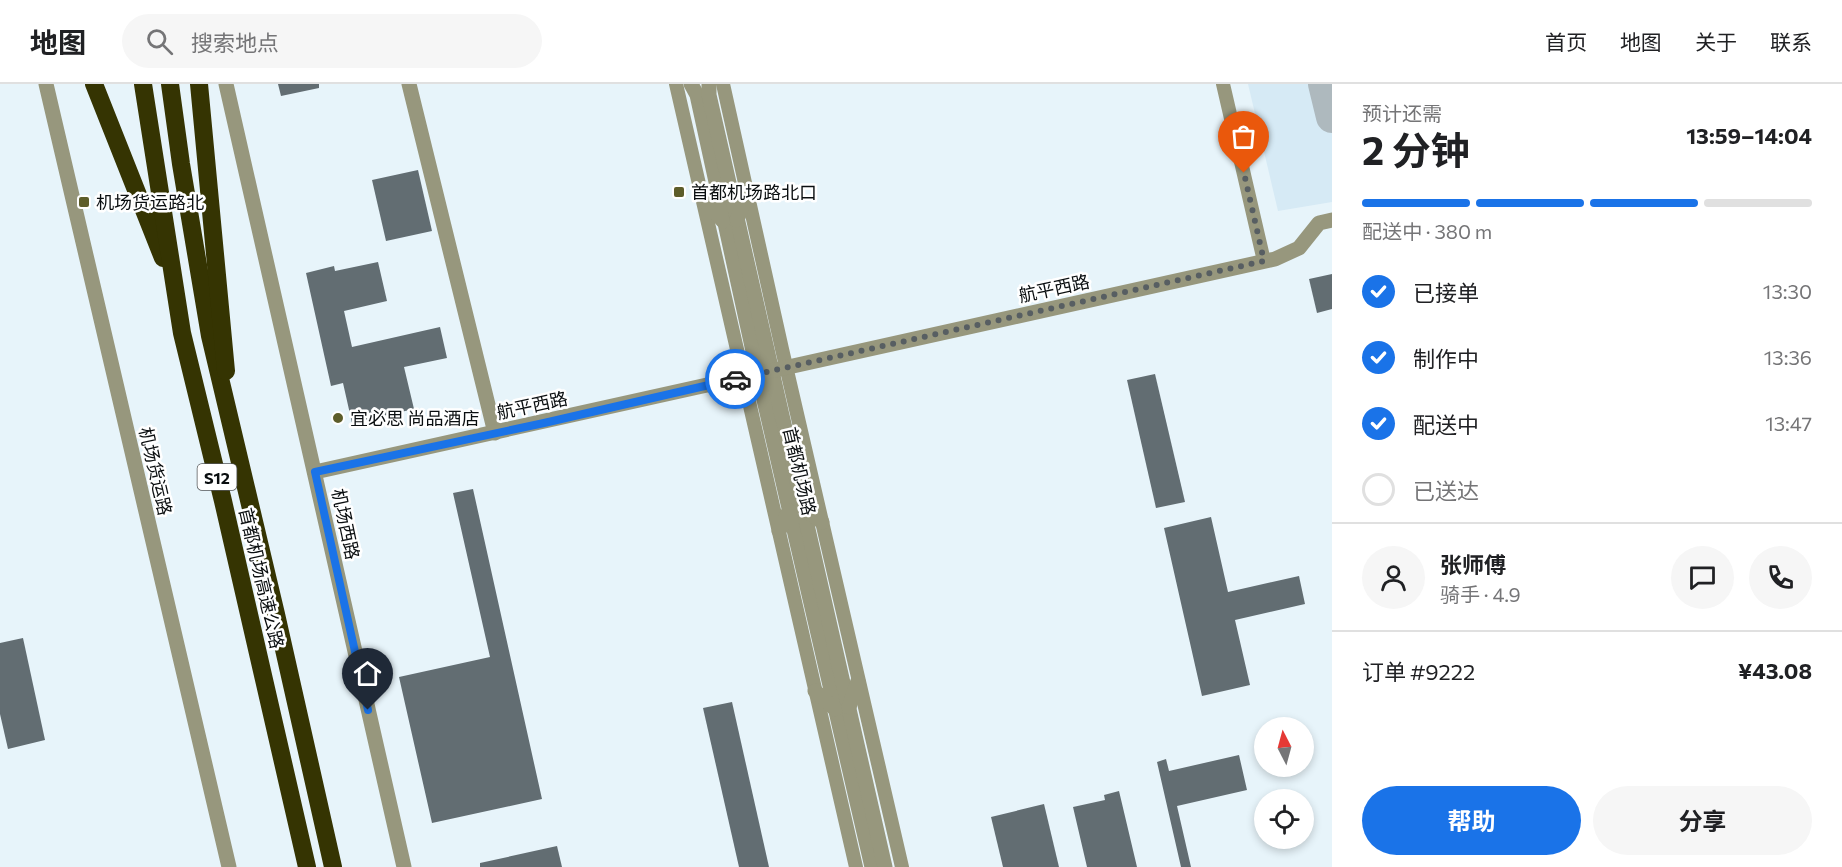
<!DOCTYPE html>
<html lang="zh">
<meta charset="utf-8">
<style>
body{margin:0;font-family:Commissioner,"Noto Sans SC",sans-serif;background:#f6f6f6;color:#202124;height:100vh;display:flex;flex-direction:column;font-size:22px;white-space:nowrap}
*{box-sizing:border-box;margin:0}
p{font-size:20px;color:#757577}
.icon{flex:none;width:33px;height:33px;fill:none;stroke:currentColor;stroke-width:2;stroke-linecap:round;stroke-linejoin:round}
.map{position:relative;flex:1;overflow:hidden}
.drawer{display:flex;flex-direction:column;background:#fff;width:510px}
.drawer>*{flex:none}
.needle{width:39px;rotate:354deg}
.controls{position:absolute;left:1254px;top:633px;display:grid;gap:12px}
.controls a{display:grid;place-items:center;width:60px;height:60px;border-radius:50%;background:#fff;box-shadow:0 3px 9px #0003;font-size:30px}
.pin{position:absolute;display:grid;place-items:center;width:51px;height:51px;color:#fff;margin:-62px -26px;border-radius:50% 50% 50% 0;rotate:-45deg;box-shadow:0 0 6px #0007}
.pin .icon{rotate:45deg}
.courier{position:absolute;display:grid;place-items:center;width:60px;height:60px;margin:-30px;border:4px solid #1a73e8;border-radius:50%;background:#fff;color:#222;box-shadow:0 2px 8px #0007}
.overview em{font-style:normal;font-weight:700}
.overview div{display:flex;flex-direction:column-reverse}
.overview{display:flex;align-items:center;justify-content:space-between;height:102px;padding:0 30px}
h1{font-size:39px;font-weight:700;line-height:45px}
.bar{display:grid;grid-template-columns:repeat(4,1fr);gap:9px 6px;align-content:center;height:72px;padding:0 30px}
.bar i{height:8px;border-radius:4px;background:#e0e0e0}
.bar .on{background:#1a73e8}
.bar p{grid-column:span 4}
.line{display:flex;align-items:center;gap:15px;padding:0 30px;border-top:2px solid #e0e0e0}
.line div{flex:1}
.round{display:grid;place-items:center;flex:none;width:63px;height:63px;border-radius:32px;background:#f6f6f6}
ol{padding:0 30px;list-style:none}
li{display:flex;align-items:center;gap:18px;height:66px}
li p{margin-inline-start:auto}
li .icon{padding:6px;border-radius:50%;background:#1a73e8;color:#fff;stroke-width:4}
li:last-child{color:#757577}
li i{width:33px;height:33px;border:3px solid #e0e0e0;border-radius:50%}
.button{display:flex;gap:12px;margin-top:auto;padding:12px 30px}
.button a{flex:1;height:69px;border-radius:36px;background:#1a73e8;color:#fff;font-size:24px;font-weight:700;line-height:69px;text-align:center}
.button a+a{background:#f6f6f6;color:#202124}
header{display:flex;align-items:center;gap:36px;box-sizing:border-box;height:84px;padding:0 30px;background:#fff;border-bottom:2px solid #e0e0e0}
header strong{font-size:28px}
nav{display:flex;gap:33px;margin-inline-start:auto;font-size:21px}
.search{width:420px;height:54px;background:#f6f6f6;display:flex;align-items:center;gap:15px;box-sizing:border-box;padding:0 21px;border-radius:33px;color:#757577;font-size:22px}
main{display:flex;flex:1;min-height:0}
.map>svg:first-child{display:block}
.built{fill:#d6eaf5}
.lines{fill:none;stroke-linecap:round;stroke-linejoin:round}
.taxiway{stroke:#aeb9be;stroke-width:32}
.building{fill:#626d72}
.minor{stroke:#97977d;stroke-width:14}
.tertiary{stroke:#97977d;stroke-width:15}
.motorway{stroke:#353402;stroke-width:18}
.done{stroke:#575e62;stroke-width:6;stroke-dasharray:0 10.8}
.route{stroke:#1a73e8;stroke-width:8}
.poi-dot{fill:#5d5d2a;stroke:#fff;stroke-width:2}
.labels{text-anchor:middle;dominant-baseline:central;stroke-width:5;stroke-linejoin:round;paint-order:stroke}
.shield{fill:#fff;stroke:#545658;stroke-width:1.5}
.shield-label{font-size:16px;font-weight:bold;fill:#0a0e10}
.poi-label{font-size:18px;fill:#0a0e10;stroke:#fff;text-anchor:start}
.street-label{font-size:18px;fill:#0a0e10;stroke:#fff}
</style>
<header>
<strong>地图</strong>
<div class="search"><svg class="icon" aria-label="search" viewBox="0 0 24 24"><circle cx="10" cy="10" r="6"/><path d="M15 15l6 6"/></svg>搜索地点</div>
<nav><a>首页</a><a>地图</a><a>关于</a><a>联系</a></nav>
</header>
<main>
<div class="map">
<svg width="1332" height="783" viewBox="0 0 1332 783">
<rect width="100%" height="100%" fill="#e7f4fa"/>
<polygon class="built" points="1248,0 1332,0 1332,118 1278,127"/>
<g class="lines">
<polyline class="taxiway" points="1324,0 1332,33"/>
</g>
<g class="building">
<polygon points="278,0 319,0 319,4 281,12"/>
<polygon points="418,86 432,147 386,157 372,96"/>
<polygon points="378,178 387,217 344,227 352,263 440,243 447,274 404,283 414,325 352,339 343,299 331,302 306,189 334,182 335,187"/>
<polygon points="1332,190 1332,225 1317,229 1309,195"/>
<polygon points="1155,290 1185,418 1156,424 1127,296"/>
<polygon points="473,405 542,715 432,739 399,593 490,573 453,409"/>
<polygon points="1211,433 1228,508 1299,492 1305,520 1235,536 1250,601 1202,612 1164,444"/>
<polygon points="23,554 45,656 8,665 0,630 0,559"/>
<polygon points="732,618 769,783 739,783 703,624"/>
<polygon points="1239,671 1247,706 1177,722 1191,783 1181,783 1157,678 1166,675 1169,687"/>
<polygon points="1119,707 1137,783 1087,783 1073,723 1105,716 1104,711"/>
<polygon points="1044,720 1059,783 1003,783 991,733"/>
<polygon points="557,762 562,783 480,783 480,779"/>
</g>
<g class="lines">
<g class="minor">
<polyline points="676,0 856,783"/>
<polyline points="723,0 782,265 902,783"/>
<polyline points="1223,0 1264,177"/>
</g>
<g class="tertiary">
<polyline points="46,0 229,783"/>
<polyline points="226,0 404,783"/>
<polyline points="409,0 495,349"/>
<polyline points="691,0 697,11 758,290 872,783"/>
<polyline points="709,0 709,11 885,783"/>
<polyline points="703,115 723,137"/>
<polyline points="737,136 747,109"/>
<polyline points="315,388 1275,175 1299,164 1319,139 1332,136"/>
<polyline points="803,424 822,438"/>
<polyline points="779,447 789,427"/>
<polyline points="815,607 835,625"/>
<polyline points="849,623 858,597"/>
</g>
<g class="motorway">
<polyline points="94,0 163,174"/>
<polyline points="143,0 182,249 223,417 307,783"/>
<polyline points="170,0 181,80 210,252 276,530 333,783"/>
<polyline points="199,0 226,287"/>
</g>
</g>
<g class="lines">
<polyline class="done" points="735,295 1264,177 1244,89"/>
<polyline class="route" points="368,626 315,388 544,339 735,295"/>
</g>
<g class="poi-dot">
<rect x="673" y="102" width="12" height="12" rx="3"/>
<rect x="78" y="112" width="12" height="12" rx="3"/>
<circle cx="338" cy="334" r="6"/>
</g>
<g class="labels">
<rect class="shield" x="197.5" y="380" width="39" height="26" rx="4.5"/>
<g class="shield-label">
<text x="217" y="393">S12</text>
</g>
<g class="poi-label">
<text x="691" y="108">首都机场路北口</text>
<text x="96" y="118">机场货运路北</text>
<text x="350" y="334">宜必思 尚品酒店</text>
</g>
<g class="street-label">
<text transform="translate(1054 204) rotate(-12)">航平西路</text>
<text transform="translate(532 321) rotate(-12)">航平西路</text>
<text transform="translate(156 387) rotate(77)">机场货运路</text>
<text transform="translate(800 387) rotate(77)">首都机场路</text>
<text transform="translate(346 440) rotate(78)">机场西路</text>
<text transform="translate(262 494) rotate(77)">首都机场高速公路</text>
</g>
</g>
</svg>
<div class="controls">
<a><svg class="needle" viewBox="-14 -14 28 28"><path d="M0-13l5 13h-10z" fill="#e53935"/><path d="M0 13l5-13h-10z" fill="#757577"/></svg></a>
<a><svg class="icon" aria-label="locate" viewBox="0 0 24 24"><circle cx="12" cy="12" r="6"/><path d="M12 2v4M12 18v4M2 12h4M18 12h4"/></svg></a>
</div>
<div class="pin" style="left:1244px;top:89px;background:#ea580c"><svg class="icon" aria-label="bag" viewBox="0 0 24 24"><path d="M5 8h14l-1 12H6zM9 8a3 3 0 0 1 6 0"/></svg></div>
<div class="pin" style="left:368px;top:626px;background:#1f2937"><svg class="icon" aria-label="home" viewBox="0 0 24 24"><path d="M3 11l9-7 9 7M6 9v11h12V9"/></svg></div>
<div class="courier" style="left:735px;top:295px"><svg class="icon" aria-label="car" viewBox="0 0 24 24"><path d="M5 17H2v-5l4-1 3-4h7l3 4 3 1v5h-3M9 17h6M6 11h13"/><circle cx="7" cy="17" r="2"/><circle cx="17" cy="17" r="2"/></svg></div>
</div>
<section class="drawer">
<div class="overview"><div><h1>2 分钟</h1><p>预计还需</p></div><em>13:59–14:04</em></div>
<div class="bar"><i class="on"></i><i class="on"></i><i class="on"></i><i></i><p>配送中 · 380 m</p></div>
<ol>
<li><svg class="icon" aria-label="check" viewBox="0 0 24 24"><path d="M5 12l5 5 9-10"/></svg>已接单<p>13:30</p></li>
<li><svg class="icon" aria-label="check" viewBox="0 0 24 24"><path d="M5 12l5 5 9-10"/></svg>制作中<p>13:36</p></li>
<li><svg class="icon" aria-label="check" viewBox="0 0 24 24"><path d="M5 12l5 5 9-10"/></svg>配送中<p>13:47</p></li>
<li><i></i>已送达</li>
</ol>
<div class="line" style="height:108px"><a class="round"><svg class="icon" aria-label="person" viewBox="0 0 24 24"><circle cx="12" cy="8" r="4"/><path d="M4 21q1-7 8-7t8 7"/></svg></a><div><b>张师傅</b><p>骑手 · 4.9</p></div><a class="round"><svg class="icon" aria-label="chat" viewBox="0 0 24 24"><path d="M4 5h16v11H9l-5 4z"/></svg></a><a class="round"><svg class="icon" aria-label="phone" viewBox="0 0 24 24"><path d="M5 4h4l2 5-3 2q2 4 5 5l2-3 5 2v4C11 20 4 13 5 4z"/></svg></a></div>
<div class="line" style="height:78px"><div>订单 #9222</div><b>¥43.08</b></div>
<div class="button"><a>帮助</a><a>分享</a></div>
</section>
</main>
